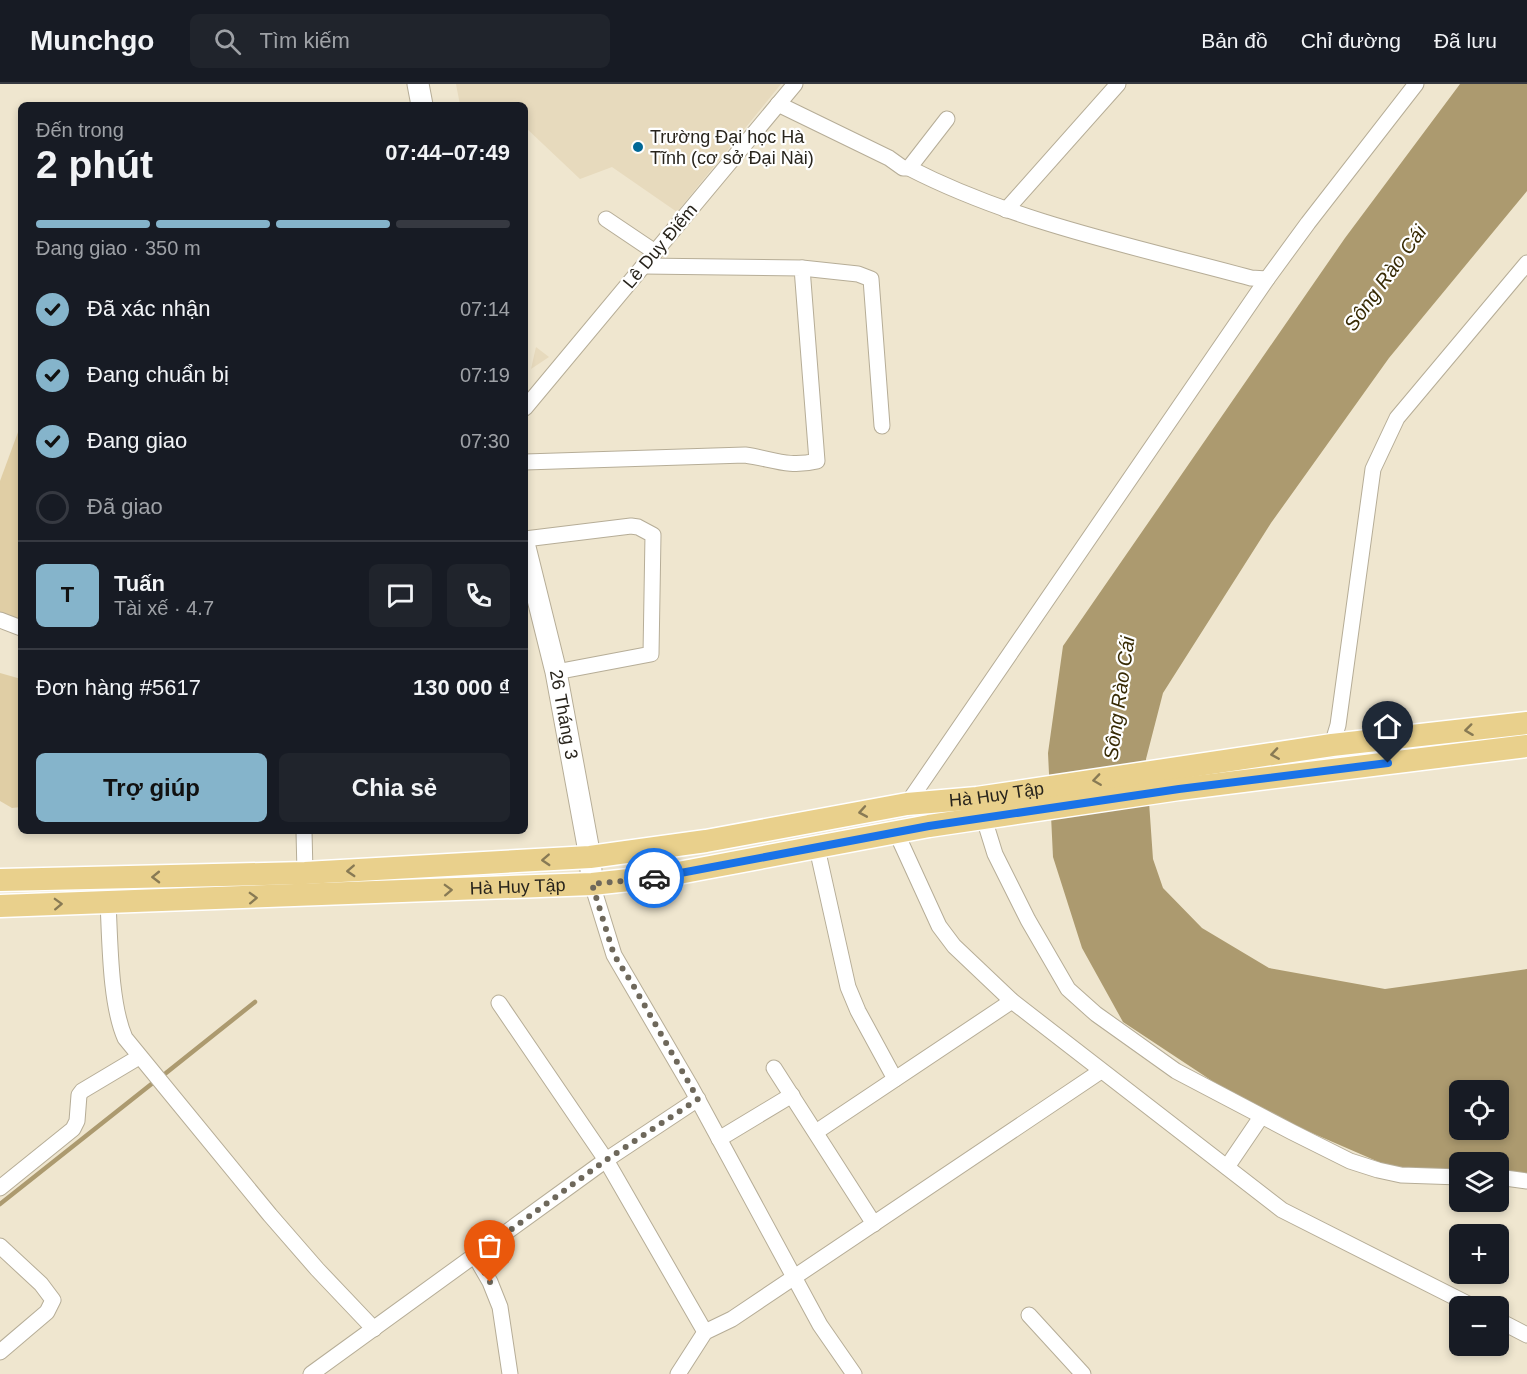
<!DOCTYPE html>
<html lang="vi">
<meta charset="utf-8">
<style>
body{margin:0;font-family:Helvetica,sans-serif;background:#20242c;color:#f1f3f6;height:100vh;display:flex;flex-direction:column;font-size:22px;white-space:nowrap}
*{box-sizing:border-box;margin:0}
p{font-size:20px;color:#9ea1a6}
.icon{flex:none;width:33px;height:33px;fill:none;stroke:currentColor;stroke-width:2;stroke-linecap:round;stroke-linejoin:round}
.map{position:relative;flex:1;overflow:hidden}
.panel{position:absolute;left:18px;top:18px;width:510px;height:732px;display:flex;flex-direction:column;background:#171b24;border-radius:9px;box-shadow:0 3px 9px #0003}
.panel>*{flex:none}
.buttons{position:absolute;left:1449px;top:996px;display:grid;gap:12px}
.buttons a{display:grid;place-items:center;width:60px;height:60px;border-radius:9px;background:#171b24;box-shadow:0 3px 9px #0003;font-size:30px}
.pin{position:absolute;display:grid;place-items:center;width:51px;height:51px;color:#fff;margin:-62px -26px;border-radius:50% 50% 50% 0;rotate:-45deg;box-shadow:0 0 6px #0007}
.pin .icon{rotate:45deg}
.courier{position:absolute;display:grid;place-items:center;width:60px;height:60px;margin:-30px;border:4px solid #1a73e8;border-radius:50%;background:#fff;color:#222;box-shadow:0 2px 8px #0007}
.head em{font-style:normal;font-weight:700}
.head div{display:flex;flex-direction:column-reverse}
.head{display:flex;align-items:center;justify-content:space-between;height:102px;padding:0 18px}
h1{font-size:39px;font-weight:700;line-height:45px}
.bar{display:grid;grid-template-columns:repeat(4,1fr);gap:9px 6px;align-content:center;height:72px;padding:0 18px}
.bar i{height:8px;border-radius:4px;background:#363941}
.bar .on{background:#85b4cb}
.bar p{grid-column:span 4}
.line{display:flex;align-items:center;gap:15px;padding:0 18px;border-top:2px solid #363941}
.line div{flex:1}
.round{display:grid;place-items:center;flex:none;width:63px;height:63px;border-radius:9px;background:#20242c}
ol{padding:0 18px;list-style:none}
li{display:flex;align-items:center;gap:18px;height:66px}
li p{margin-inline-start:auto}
li .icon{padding:6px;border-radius:50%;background:#85b4cb;color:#111;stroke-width:4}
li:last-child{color:#9ea1a6}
li i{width:33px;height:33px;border:3px solid #363941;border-radius:50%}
.cta{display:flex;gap:12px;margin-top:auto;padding:12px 18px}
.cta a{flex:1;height:69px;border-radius:9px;background:#85b4cb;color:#111;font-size:24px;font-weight:700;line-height:69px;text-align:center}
.cta a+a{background:#20242c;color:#f1f3f6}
header{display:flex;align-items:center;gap:36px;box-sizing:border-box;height:84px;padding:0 30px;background:#171b24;border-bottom:2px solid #363941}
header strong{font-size:28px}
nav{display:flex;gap:33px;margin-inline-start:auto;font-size:21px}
.search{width:420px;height:54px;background:#20242c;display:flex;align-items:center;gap:15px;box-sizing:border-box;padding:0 21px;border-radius:9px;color:#9ea1a6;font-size:22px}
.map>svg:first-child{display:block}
.built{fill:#e7dabd}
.green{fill:#e0cea5}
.water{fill:#ac9a6f;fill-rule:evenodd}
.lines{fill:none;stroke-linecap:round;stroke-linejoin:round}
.stream{stroke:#ac9a6f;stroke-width:4.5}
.street-casing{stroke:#b6ad97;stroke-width:17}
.secondary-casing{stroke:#b6ad97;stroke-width:23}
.primary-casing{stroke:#fff;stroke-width:25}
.street{stroke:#fff;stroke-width:15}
.secondary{stroke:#fff;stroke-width:21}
.primary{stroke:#e9d08c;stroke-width:22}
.oneway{stroke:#887a54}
.done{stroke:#6e685b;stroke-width:6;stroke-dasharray:0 10.8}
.route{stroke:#1a73e8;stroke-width:8}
.poi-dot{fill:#016896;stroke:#fff;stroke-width:2}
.labels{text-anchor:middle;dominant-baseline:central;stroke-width:4.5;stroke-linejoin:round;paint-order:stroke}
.poi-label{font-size:18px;fill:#28241c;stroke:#fff;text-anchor:start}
.street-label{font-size:18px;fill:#28241c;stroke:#fff}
.water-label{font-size:20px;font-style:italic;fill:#372a04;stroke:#fff}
</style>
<header>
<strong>Munchgo</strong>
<div class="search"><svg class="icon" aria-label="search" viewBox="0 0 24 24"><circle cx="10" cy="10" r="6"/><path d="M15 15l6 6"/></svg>Tìm kiếm</div>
<nav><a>Bản đồ</a><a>Chỉ đường</a><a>Đã lưu</a></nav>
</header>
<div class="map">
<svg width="1527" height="1290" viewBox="0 0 1527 1290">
<rect width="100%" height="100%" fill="#efe6cf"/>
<g class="built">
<polygon points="456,0 781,0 677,128 612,83 580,95 525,43 525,21 460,21"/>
<polygon points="536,263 549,273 531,285"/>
</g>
<g class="green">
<polygon points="21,340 21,537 0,530 0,397"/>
<polygon points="0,589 21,595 21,723 12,724 0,717"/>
</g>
<path class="water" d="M1460,0H1527V107L1389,274L1271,439L1163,609L1146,675L1153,775L1163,804L1202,844L1269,884L1385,905L1527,885V1094L1499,1089L1498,1078H1460L1459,1087L1388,1082L1250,1022L1123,938L1082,864L1053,773L1048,669L1063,562L1345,154ZM1460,1006H1498V1046H1460Z"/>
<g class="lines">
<g class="stream">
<polyline points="166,989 255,918"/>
<polyline points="0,1120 154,998"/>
</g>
<g class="street-casing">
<g id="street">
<path d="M778,20L889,74L903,84H909C1016,139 1137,163 1251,194L1267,195"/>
<polyline points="909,84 947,35"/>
<polyline points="1006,126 1118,0"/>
<polyline points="606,135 655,168"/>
<polyline points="802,184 858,190 871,195 882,342"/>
<polyline points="525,324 795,0"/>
<path d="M525,378L745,371C773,375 788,384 817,377L802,184L643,182"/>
<polyline points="525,455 631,442 638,443 653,451 651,570 556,588"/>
<polyline points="0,536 21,544"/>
<polyline points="1332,661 1338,641 1373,385 1397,334 1527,179"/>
<polyline points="907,720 1267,195 1308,139 1416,0"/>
<polyline points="981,725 995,770 1028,836 1068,905 1096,930 1176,987 1292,1048 1350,1077 1378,1086 1401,1091 1460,1093"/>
<polyline points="304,747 305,789"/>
<polyline points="896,748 939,842 954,862 1012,917 1282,1126 1472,1222"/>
<polyline points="817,764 848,903 858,927 895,995"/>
<polyline points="592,800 614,871 691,1003 820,1241 854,1290"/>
<path d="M108,818C110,857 110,920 125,954L270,1131L317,1185L374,1245"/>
<polyline points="499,919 606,1076 705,1248"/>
<polyline points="774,984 874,1140"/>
<polyline points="816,1048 1012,917"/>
<polyline points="719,1055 792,1011"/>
<polyline points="1227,1083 1261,1033"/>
<polyline points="1498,1093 1527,1097"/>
<polyline points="0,1104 73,1045 77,1037 79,1011 82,1007 139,973"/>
<polyline points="0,1162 41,1200 53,1216 47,1228 0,1268"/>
<polyline points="475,1172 490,1198 500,1223 510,1290"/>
<polyline points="1029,1231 1083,1290"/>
<polyline points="1498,1236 1527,1251"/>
<polyline points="311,1290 606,1076 698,1015"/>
<polyline points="678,1290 705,1248 732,1235 1101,987"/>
</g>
</g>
<g class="secondary-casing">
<g id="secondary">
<polyline points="418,0 422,21"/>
<path id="s1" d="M525,463L556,588L590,773L592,800"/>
</g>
</g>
<g class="primary-casing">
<g id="primary">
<path id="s2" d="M0,796L305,789L590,773L706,757L907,720L977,714L1332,661L1527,639"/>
<path id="s3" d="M0,822L592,800L657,793L929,742L1179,705L1527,662"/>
</g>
</g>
<use href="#street" class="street"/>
<use href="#secondary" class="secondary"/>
<use href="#primary" class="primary"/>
</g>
<defs><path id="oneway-chevron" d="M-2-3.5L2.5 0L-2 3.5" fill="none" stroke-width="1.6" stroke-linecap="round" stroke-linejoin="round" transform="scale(1.5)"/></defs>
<g class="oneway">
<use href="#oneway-chevron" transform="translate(1469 646) rotate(173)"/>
<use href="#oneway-chevron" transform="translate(1275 670) rotate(171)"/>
<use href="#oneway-chevron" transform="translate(1097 696) rotate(172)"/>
<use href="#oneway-chevron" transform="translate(863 728) rotate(170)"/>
<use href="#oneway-chevron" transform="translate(546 776) rotate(177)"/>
<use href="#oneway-chevron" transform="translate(351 787) rotate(177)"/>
<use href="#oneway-chevron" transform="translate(156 793) rotate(179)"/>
<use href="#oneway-chevron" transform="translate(448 806) rotate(-2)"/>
<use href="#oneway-chevron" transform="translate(253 814) rotate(-2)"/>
<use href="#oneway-chevron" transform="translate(58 820) rotate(-2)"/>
</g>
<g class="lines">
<polyline class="done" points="490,1198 475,1172 606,1076 698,1015 633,901 614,871 592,800 654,794"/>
<polyline class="route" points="654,794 929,742 1179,705 1388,679"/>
</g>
<circle class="poi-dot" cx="638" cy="63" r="6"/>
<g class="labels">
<g class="poi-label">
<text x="650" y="53">Trường Đại học Hà<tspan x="650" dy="21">Tĩnh (cơ sở Đại Nài)</tspan></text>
</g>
<g class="street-label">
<text transform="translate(660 162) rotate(-50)">Lê Duy Điếm</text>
<text stroke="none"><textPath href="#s1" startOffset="172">26 Tháng 3</textPath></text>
<text stroke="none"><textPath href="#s2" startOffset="1002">Hà Huy Tập</textPath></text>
<text stroke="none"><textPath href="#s3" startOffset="518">Hà Huy Tập</textPath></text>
</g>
<g class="water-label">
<text transform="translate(1385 194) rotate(-54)">Sông Rào Cái</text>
<text transform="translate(1119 614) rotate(-82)">Sông Rào Cái</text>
</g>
</g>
</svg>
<div class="buttons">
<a><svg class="icon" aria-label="locate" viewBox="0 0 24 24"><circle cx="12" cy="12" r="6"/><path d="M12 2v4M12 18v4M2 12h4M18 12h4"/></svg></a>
<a><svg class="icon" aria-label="layers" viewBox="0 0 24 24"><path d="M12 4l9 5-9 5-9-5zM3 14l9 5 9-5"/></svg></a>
<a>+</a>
<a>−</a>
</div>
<div class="pin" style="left:490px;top:1198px;background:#ea580c"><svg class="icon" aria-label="bag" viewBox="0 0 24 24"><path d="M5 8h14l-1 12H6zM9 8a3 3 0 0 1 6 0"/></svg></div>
<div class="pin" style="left:1388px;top:679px;background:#1f2937"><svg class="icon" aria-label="home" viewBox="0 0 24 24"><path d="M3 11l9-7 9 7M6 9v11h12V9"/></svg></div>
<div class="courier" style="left:654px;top:794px"><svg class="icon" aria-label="car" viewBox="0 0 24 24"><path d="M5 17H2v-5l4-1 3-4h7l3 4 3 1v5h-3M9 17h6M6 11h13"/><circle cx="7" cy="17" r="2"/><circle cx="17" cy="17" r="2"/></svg></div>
<section class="panel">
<div class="head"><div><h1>2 phút</h1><p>Đến trong</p></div><em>07:44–07:49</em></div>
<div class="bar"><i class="on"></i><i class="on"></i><i class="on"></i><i></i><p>Đang giao · 350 m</p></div>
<ol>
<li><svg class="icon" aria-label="check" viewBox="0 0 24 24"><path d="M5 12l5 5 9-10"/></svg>Đã xác nhận<p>07:14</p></li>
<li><svg class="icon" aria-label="check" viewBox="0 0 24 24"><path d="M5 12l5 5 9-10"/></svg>Đang chuẩn bị<p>07:19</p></li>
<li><svg class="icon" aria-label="check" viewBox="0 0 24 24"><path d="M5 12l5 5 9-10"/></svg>Đang giao<p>07:30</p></li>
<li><i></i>Đã giao</li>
</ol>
<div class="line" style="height:108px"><b class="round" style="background:#85b4cb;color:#111">T</b><div><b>Tuấn</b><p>Tài xế · 4.7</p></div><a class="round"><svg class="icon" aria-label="chat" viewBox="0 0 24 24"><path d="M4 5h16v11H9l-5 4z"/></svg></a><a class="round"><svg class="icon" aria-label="phone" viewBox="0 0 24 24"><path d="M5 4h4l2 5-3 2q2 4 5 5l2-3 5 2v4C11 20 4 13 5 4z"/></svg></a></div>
<div class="line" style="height:78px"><div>Đơn hàng #5617</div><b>130 000 ₫</b></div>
<div class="cta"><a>Trợ giúp</a><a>Chia sẻ</a></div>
</section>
</div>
